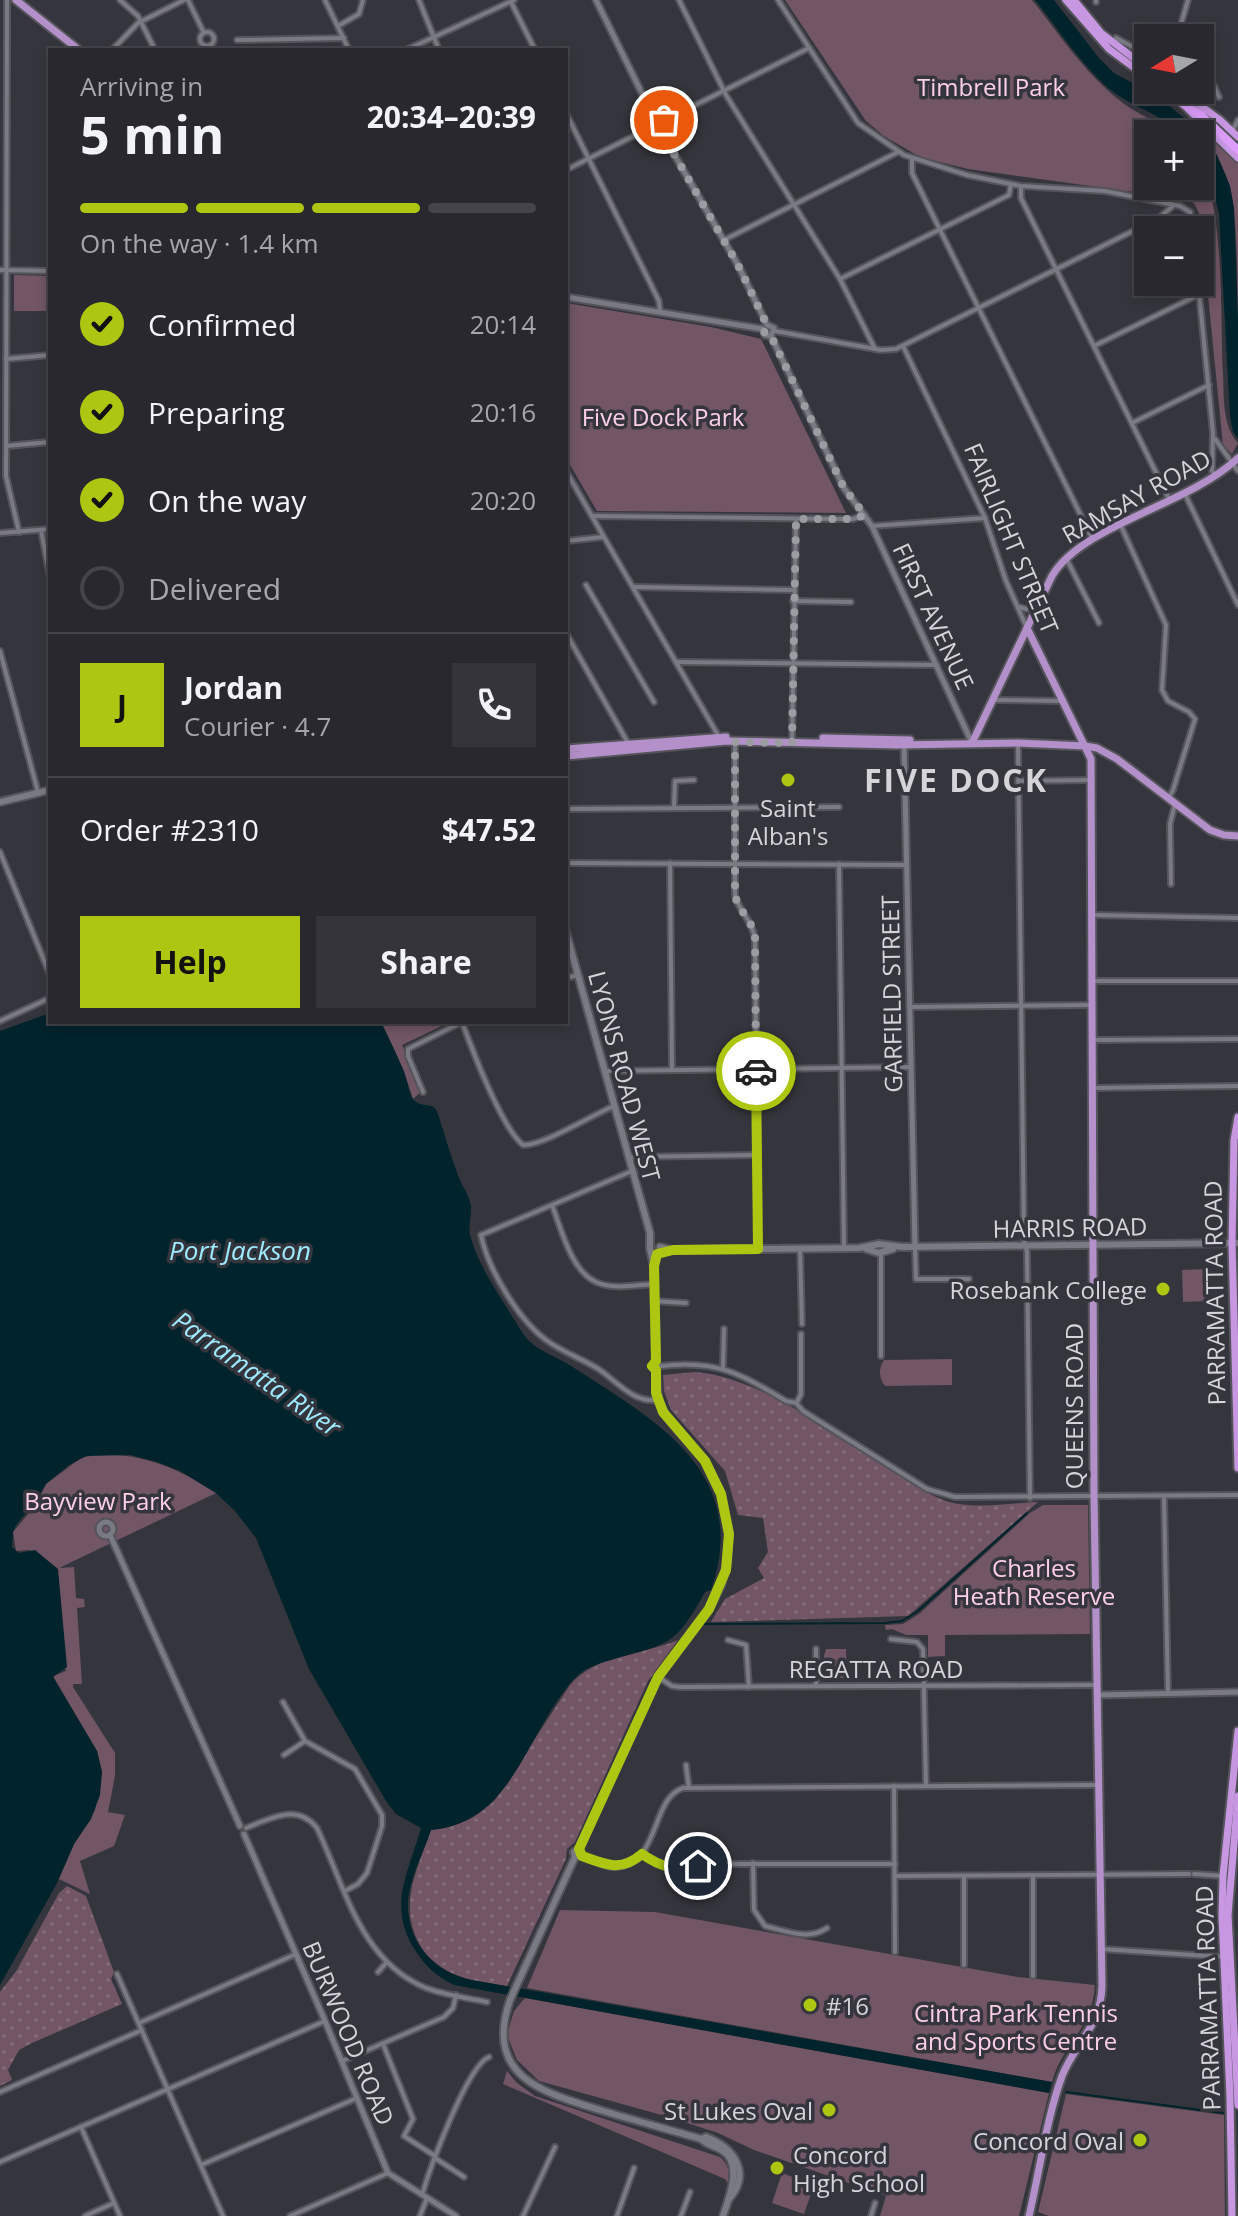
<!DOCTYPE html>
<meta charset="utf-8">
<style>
body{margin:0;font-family:"Open Sans",sans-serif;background:#34343a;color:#f1f3f6;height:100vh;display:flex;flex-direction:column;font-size:30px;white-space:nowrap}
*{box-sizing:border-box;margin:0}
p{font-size:26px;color:#a5a6aa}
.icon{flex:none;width:44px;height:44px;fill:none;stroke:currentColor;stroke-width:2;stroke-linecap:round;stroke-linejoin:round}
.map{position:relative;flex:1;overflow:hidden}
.details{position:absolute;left:48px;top:48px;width:520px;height:976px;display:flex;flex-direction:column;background:#28282e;border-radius:0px;box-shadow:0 4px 12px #0003,0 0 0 2px #44444a}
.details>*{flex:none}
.needle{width:52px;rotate:260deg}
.tools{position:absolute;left:1134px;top:24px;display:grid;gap:16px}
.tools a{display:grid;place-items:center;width:80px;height:80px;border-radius:0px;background:#28282e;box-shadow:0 4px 12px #0003,0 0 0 2px #44444a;font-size:40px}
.pin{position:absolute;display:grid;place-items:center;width:68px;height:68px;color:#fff;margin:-34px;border:4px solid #fff;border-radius:50%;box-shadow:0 2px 8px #0007}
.courier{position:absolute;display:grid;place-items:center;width:80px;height:80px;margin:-40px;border:6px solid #acc612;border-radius:50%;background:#fff;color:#222;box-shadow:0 2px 10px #0007}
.summary em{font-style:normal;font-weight:700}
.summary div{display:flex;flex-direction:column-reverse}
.summary{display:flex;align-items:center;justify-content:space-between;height:136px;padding:0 32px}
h1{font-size:52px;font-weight:700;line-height:60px}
.bar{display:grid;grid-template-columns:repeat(4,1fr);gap:12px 8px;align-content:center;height:96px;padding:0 32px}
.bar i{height:10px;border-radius:6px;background:#44444a}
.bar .selected{background:#acc612}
.bar p{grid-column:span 4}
.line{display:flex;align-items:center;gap:20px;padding:0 32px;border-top:2px solid #44444a}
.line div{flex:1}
.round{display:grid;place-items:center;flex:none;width:84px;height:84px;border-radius:0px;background:#34343a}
ol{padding:0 32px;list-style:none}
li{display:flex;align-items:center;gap:24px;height:88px}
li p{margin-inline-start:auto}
li .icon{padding:8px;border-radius:50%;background:#acc612;color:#111;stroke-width:4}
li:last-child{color:#a5a6aa}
li i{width:44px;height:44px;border:4px solid #44444a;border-radius:50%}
.cta{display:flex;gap:16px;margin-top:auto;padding:16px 32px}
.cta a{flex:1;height:92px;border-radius:0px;background:#acc612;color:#111;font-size:32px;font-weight:700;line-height:92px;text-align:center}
.cta a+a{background:#34343a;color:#f1f3f6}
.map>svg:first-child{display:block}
.grass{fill:url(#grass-dots)}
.park{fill:#725665}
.water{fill:#01232b}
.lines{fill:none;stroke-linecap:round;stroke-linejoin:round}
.stream{stroke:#01232b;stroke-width:2}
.minor-casing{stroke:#54545a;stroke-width:8}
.tertiary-casing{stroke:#54545a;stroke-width:9}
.secondary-casing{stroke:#54545a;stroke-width:10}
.primary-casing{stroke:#54545a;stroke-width:11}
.trunk-casing{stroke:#54545a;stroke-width:11}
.motorway-casing{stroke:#54545a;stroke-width:12}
.minor{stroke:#797a83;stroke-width:4}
.tertiary{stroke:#797a83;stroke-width:5}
.secondary{stroke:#797a83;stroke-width:6}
.primary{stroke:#b490ca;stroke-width:7}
.trunk{stroke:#c897e2;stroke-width:7}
.motorway{stroke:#dc9efa;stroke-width:8}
.done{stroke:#9c9da2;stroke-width:8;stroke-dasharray:0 14.4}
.route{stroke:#acc612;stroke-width:10}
.poi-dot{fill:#acc612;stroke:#35363d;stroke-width:3}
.labels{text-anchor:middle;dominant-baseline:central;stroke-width:7;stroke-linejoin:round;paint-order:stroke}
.park-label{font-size:24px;fill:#fdcfe6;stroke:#35363d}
.street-label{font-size:24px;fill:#d4d4d9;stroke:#35363d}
.poi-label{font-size:24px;fill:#d4d4d9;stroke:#35363d;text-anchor:end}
.water-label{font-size:26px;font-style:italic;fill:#9eeafe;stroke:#35363d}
.district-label{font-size:32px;font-weight:bold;letter-spacing:2px;fill:#d4d4d9;stroke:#35363d}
</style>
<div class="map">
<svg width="1238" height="2216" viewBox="0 0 1238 2216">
<defs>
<pattern id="grass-dots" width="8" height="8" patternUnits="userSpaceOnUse" patternTransform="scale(2)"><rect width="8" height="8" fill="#725665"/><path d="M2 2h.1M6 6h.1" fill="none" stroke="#856d7a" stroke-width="1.8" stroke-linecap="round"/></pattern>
</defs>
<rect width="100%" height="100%" fill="#35363d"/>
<g class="grass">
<path d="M695,1372C763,1377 839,1439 897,1474C913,1484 929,1495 946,1501C974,1510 1009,1503 1038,1502L908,1616L711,1622L725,1599L764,1578L758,1568L768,1552L763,1518L738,1515L725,1471L671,1410L664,1391L663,1375Z"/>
<path d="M678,1640L648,1681L575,1842L567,1849L566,1859L507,1986C489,1983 470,1981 453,1975C439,1970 429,1959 421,1947C397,1907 417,1869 431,1830C458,1827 476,1818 495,1800L570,1685C597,1654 642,1655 678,1640Z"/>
<polygon points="67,1886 86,1896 114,1972 111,1979 122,2004 32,2043 19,2050 8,2070 12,2080 0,2086 0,1992 17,1970 59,1893"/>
</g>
<g class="park">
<path d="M785,0H1032C1060,35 1084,72 1119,100C1135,114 1156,119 1172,134H1148V186H1200V166C1225,208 1220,321 1223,373C1224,395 1222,426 1238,443L1232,454L1223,445L1200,215L1194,203L1185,199L968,169L920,157L884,136L866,121Z"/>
<path d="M1204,127L1238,160V320C1237,283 1238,221 1230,187C1224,166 1212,148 1200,131Z"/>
<polygon points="14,275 50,276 50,311 14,311"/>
<polygon points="566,303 711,327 761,339 846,513 597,511 566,458"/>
<polygon points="381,1022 450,1022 402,1045 422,1091 413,1099 404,1071"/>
<polygon points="1207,1269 1208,1301 1183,1302 1182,1270"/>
<path d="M952,1359V1385L885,1386C879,1378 878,1369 884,1360Z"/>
<path d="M99,1454C147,1455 176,1467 216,1493L59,1568L74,1567L76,1598L84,1599L85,1607L77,1608L82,1684H73V1687L115,1753V1776L108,1812L125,1815L114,1846L80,1861L90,1894L59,1879L74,1844L95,1810L102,1772L97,1751L53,1676L66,1671L30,1550L16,1551L13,1532L35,1506L46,1484L81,1458Z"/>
<polygon points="1043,1505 1088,1505 1090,1634 945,1635 945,1656 928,1657 928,1635 906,1635 892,1629 886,1630 885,1625 903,1624 919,1614 1030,1513"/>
<polygon points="826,1649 846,1649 847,1678 823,1678 824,1656"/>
<path d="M560,1910L655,1912L1018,1977L1095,1985C1092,2030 1062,2044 1052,2082L527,1988Z"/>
<polygon points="525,1998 1049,2093 1019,2216 880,2216 886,2196 754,2150 718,2133 669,2117 539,2081 517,2060 509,2040 508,2031 514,2011"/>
<path d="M507,2071L517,2083L535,2096L720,2157C728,2164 731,2172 727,2183L725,2179L503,2084Z"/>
<polygon points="1066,2094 1224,2115 1225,2216 1049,2216 1038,2212"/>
<polygon points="782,2173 814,2185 804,2214 772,2203"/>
</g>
<g class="water">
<path d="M1035,0H1054L1099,58L1114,73L1157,96L1200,131L1217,155L1230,186L1234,208L1238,320V439L1233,432L1230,416L1219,213L1208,174L1200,159V134H1181C1157,111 1130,107 1107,87C1080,63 1058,29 1035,0Z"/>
<path d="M50,1013V1022H381C389,1038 397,1055 404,1072C407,1079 409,1095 414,1100C422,1109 434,1100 438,1114C445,1136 451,1157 459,1178C463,1187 469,1195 471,1206C472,1215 468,1226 470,1235C479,1269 504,1302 522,1332C533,1350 554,1355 571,1366C654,1420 752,1471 711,1590L705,1592C674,1648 669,1643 611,1660C600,1663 587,1667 578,1675C527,1726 516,1823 431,1830C424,1852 410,1877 408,1901C406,1942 434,1972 472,1980L1052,2082L1049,2093L454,1985C438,1977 427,1968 417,1953C386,1908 408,1874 421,1828L396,1814L386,1801L309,1669L256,1538L235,1511L216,1493L180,1471L157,1462L130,1455L86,1456L69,1465L46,1484L35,1503L16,1525L13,1532L12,1547L19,1553L35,1550L58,1569L67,1667L53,1677L97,1751L102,1772L100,1795L91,1819L74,1844L56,1885L0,1985V1031Z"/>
</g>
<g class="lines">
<g class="stream">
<polyline points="700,1624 885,1623 902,1621 918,1611 1027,1513"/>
<polyline points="1066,2092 1223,2113"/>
</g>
<g class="minor-casing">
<g id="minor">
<polyline points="7,0 6,476 19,532"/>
<polyline points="120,0 138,16 155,50"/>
<polyline points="188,0 204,33"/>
<polyline points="325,0 349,50"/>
<polyline points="419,0 439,50"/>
<polyline points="679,0 726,95 840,279 875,349"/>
<polyline points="778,0 858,123 904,155 967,175 1021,186 1105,191 1180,206 1190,212 1193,230"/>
<polyline points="511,2 535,50"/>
<polyline points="1096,2 1096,0"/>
<polyline points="338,26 359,14 363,0"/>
<circle cx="207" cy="39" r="7"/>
<polyline points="1116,38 1148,55"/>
<polyline points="1177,38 1188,0"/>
<polyline points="237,40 344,38"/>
<polyline points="112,50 138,23 184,0"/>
<polyline points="406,50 514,0"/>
<polyline points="1200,79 1214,86 1219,97"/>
<polyline points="566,113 659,301 660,312"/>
<polyline points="1232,132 1238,120"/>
<polyline points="912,159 912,173 1092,538"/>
<polyline points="566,170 809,48"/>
<polyline points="1021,187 1021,198 1169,499"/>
<polyline points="724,240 898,152"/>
<polyline points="0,270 50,271"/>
<polyline points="840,279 1009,195 1011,184"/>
<polyline points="1198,282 1213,433 1212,471 1215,475"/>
<polyline points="775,331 881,350 896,349 1159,218 1174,205"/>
<polyline points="903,346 985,518 1006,581 1027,628"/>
<polyline points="1094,346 1200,294"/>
<polyline points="6,359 50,355"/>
<polyline points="1132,423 1209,385"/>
<polyline points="1215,439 1238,471"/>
<polyline points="6,446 50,442"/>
<polyline points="566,471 719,737"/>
<polyline points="1185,494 1238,605"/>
<polyline points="592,516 839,519 853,519 865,515"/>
<polyline points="872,526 985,518"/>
<polyline points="1121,526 1166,625 1162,690 1168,701 1189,712 1195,719 1173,790 1168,799"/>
<polyline points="41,530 50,577"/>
<polyline points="0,533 50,529"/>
<polyline points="566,541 603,537"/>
<polyline points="1067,560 1099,623"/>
<polyline points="586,585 654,702"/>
<polyline points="634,587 794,590"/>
<polyline points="793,601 851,602"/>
<polyline points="1019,607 1026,609 1037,605"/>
<polyline points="566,633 628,743"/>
<polyline points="0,651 38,792"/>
<polyline points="677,662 937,665"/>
<polyline points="993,700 1062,701"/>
<path d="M735,742V895C739,912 752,919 755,939L758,1249"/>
<polyline points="792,743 796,519"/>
<polyline points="1018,743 1024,1239 1027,1252 1030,1498"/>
<polyline points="1018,781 1091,780"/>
<polyline points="674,807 675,781 694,780"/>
<polyline points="566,809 839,807"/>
<polyline points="0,852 50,975"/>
<polyline points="566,863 906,865"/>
<polyline points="670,863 672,1068"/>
<polyline points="839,864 844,1248"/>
<polyline points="1171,884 1170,824 1175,804"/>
<polyline points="1093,915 1238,918"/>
<polyline points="566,978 578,975"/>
<polyline points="1092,981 1238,981"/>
<polyline points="911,1007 1091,1005"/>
<polyline points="0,1021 50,998"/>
<path d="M462,1022C472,1049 502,1128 523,1145C543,1146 592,1115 614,1106"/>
<polyline points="1092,1040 1238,1039"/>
<polyline points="605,1071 911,1067"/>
<polyline points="1092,1088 1238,1086"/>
<polyline points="423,1092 408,1056 408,1049 462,1022"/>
<polyline points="628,1157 757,1155"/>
<path d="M632,1171L481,1235C488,1269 518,1319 546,1340C562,1352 583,1359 600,1370C618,1383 634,1403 658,1400"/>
<path d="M552,1205C561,1228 571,1271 596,1282C613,1290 636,1285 654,1284"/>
<polyline points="915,1247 916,1279 969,1279"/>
<polyline points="800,1248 802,1324"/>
<polyline points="881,1253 881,1356"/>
<polyline points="654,1301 686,1303"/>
<path d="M661,1366C716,1359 741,1374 786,1401L796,1403L803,1411L927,1489L955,1497L1238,1495"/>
<polyline points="723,1367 724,1329"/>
<polyline points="797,1402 801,1394 801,1334"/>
<polyline points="1164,1497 1168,1694"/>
<polyline points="891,1639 917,1642 923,1649 926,1786"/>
<polyline points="728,1640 746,1645 749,1687"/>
<polyline points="658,1677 672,1686 680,1687 1096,1685"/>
<polyline points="816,1686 816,1649"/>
<polyline points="283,1702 305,1741 355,1769 382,1815 382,1826 367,1873 358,1884 345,1891"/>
<polyline points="284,1755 305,1741"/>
<polyline points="686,1765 689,1788"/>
<polyline points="894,1786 895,1952"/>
<path d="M246,1828C271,1818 297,1803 317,1828C345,1887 360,1961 426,1988C445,1995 467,1998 487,2002"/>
<polyline points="700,1852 704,1866"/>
<polyline points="642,1854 655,1863 675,1870 718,1864 895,1864"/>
<path d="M582,1856C591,1859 601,1866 611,1867C661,1870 649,1799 683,1788L1099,1785"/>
<path d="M753,1863L754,1910L765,1926C786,1931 808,1941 827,1928"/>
<polyline points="1194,1874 1223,1876"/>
<polyline points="1033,1875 1033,1976"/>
<polyline points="895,1876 1189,1874"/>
<polyline points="964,1876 964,1965"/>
<polyline points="1102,1949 1223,1957"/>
<polyline points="378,1972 386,1963"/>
<polyline points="117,1974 223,2216"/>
<polyline points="139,2023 296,1954"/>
<polyline points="383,2044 413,2119 404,2136 435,2156"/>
<polyline points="342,2061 444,2017 453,2008 456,1995"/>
<polyline points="0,2092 142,2030"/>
<polyline points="81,2127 120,2216"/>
<polyline points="435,2158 464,2177"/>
<polyline points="0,2162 325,2021"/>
<polyline points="201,2165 357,2098"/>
<path d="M422,2195C430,2168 467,2066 489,2057"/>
<polyline points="85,2216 114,2203"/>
<polyline points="290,2216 388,2173"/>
<polyline points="420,2216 427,2198"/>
<polyline points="523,2216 555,2147"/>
<polyline points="617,2216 634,2168"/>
<polyline points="681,2216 690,2192"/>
<polyline points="871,2216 875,2203"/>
</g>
</g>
<g class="tertiary-casing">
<g id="tertiary">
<polyline points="596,0 659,128 738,265 767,325 774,328 771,336"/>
<polyline points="566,297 763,329"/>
<polyline points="763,329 765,335 771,336 844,488 872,526 972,743"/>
<polyline points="904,744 915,1247"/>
<circle cx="106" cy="1529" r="7"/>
<polyline points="110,1535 240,1826"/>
<polyline points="1097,1695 1238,1692"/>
<polyline points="244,1834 325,2021 388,2173 456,2216"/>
</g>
</g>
<g class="secondary-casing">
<g id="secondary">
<polyline points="0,802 50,790"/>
<path d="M566,932L650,1233V1249L654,1266L656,1361L652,1366L656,1370L658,1400L666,1416L705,1461L721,1494L729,1534L727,1564L721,1585L709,1609L658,1677L579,1849L574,1852L575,1857L510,2000C484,2076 541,2092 600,2110C633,2120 667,2129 701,2139C708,2146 716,2146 723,2151C743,2164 729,2198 723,2216"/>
<polyline points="660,1247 673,1250 859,1248 879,1244 902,1247 1238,1243"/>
<polyline points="866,1249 879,1253 893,1249"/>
<path d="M701,2139L706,2137C735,2148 752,2174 728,2200"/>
</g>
</g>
<g class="primary-casing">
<g id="primary">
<polyline points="16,0 79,50"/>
<path d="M1027,628L1091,759L1094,1497L1102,1986C1101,2027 1076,2041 1062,2076C1046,2120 1040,2170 1029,2216"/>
<polyline points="823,738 910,740"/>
<path d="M972,743L1052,576C1083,524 1189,505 1238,458"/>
<polyline points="566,749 726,737"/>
<polyline points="566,756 727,741 897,745 1018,743 1085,746 1097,748 1117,759 1210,830 1224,835 1238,836"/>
</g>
</g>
<g class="trunk-casing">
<g id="trunk">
<polyline points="1066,0 1109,49 1148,78"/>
<polyline points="1074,0 1101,33 1148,69"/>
<polyline points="1165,90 1182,103 1238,158"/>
<polyline points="1179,90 1220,120 1238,137"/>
<polyline points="1238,1117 1234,1140 1232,1243 1238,1468"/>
<polyline points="1238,1796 1228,1915 1238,2105"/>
<polyline points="1232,2216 1230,2097 1222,1916 1223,1876 1238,1731"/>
</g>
</g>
<g class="motorway-casing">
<polyline id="motorway" points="1182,103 1201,115 1238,150"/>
</g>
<use href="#minor" class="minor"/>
<use href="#tertiary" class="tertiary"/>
<use href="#secondary" class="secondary"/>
<use href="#primary" class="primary"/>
<use href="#trunk" class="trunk"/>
<use href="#motorway" class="motorway"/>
</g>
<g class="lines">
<path class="done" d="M664,120L657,124L659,128L738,265L767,325L764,333L771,336L844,488L865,515L853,519H796L792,743L735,742V895C738,910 751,919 755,935L756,1071"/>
<path class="route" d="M698,1866C675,1870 662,1868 642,1854C621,1872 606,1865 582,1856L579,1849L658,1677L709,1609L726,1570L729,1534L721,1494L705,1461L663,1412L656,1393V1370L652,1366L656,1361L654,1266L657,1254L673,1250L758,1249L756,1071"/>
</g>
<g class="poi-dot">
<circle cx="788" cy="780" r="8"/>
<circle cx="1163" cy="1289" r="8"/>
<circle cx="810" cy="2005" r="8"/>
<circle cx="829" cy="2110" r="8"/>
<circle cx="1140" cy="2140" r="8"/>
<circle cx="777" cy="2168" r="8"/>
</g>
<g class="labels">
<g class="park-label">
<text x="991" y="86">Timbrell Park</text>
<text x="663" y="416">Five Dock Park</text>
<text x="98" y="1500">Bayview Park</text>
<text x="1034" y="1567">Charles<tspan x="1034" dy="28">Heath Reserve</tspan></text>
<text x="1016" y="2012">Cintra Park Tennis<tspan x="1016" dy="28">and Sports Centre</tspan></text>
</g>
<g class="street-label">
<text transform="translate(1136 496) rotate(-29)">RAMSAY ROAD</text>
<text transform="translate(1012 538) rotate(67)">FAIRLIGHT STREET</text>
<text transform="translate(934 616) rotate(65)">FIRST AVENUE</text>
<text transform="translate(891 994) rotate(-91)">GARFIELD STREET</text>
<text transform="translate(625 1076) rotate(75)">LYONS ROAD WEST</text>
<text transform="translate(1070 1227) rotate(-1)">HARRIS ROAD</text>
<text transform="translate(1214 1293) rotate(-91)">PARRAMATTA ROAD</text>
<text transform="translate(1073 1406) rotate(-90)">QUEENS ROAD</text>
<text x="876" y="1668">REGATTA ROAD</text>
<text transform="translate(1207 1998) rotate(-92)">PARRAMATTA ROAD</text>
<text transform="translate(349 2033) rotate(67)">BURWOOD ROAD</text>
</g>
<g class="poi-label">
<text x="788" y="807" text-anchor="middle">Saint<tspan x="788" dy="28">Alban's</tspan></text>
<text x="1147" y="1289">Rosebank College</text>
<text x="826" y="2005" text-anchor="start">#16</text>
<text x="813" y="2110">St Lukes Oval</text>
<text x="1124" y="2140">Concord Oval</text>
<text x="793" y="2154" text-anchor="start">Concord<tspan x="793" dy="28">High School</tspan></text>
</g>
<g class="water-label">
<text x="240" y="1250">Port Jackson</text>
<text transform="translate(257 1373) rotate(35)">Parramatta River</text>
</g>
<g class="district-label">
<text x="956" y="779">FIVE DOCK</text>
</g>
</g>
</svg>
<div class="tools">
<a><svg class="needle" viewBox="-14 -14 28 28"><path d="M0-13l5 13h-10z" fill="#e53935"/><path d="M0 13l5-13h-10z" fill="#a5a6aa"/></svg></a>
<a>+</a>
<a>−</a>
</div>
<div class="pin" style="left:664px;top:120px;background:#ea580c"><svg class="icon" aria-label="bag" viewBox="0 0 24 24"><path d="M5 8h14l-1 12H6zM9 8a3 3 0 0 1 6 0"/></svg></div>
<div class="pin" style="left:698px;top:1866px;background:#1f2937"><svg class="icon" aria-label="home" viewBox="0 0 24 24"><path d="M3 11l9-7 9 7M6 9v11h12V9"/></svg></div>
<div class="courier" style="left:756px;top:1071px"><svg class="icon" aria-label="car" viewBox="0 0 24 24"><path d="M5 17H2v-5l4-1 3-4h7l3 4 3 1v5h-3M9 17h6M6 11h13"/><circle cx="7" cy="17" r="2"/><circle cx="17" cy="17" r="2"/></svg></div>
<section class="details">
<div class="summary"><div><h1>5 min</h1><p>Arriving in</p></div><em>20:34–20:39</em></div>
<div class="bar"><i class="selected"></i><i class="selected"></i><i class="selected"></i><i></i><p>On the way · 1.4 km</p></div>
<ol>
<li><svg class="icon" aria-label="check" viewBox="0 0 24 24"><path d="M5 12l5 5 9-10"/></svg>Confirmed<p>20:14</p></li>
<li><svg class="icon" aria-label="check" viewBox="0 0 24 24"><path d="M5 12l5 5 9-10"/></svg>Preparing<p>20:16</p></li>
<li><svg class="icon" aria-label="check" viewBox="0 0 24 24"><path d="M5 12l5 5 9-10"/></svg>On the way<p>20:20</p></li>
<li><i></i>Delivered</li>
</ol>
<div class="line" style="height:144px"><b class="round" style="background:#acc612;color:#111">J</b><div><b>Jordan</b><p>Courier · 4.7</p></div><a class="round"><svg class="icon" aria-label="phone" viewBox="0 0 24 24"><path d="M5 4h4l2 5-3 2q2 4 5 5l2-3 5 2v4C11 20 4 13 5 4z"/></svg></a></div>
<div class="line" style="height:104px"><div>Order #2310</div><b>$47.52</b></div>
<div class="cta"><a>Help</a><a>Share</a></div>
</section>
</div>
